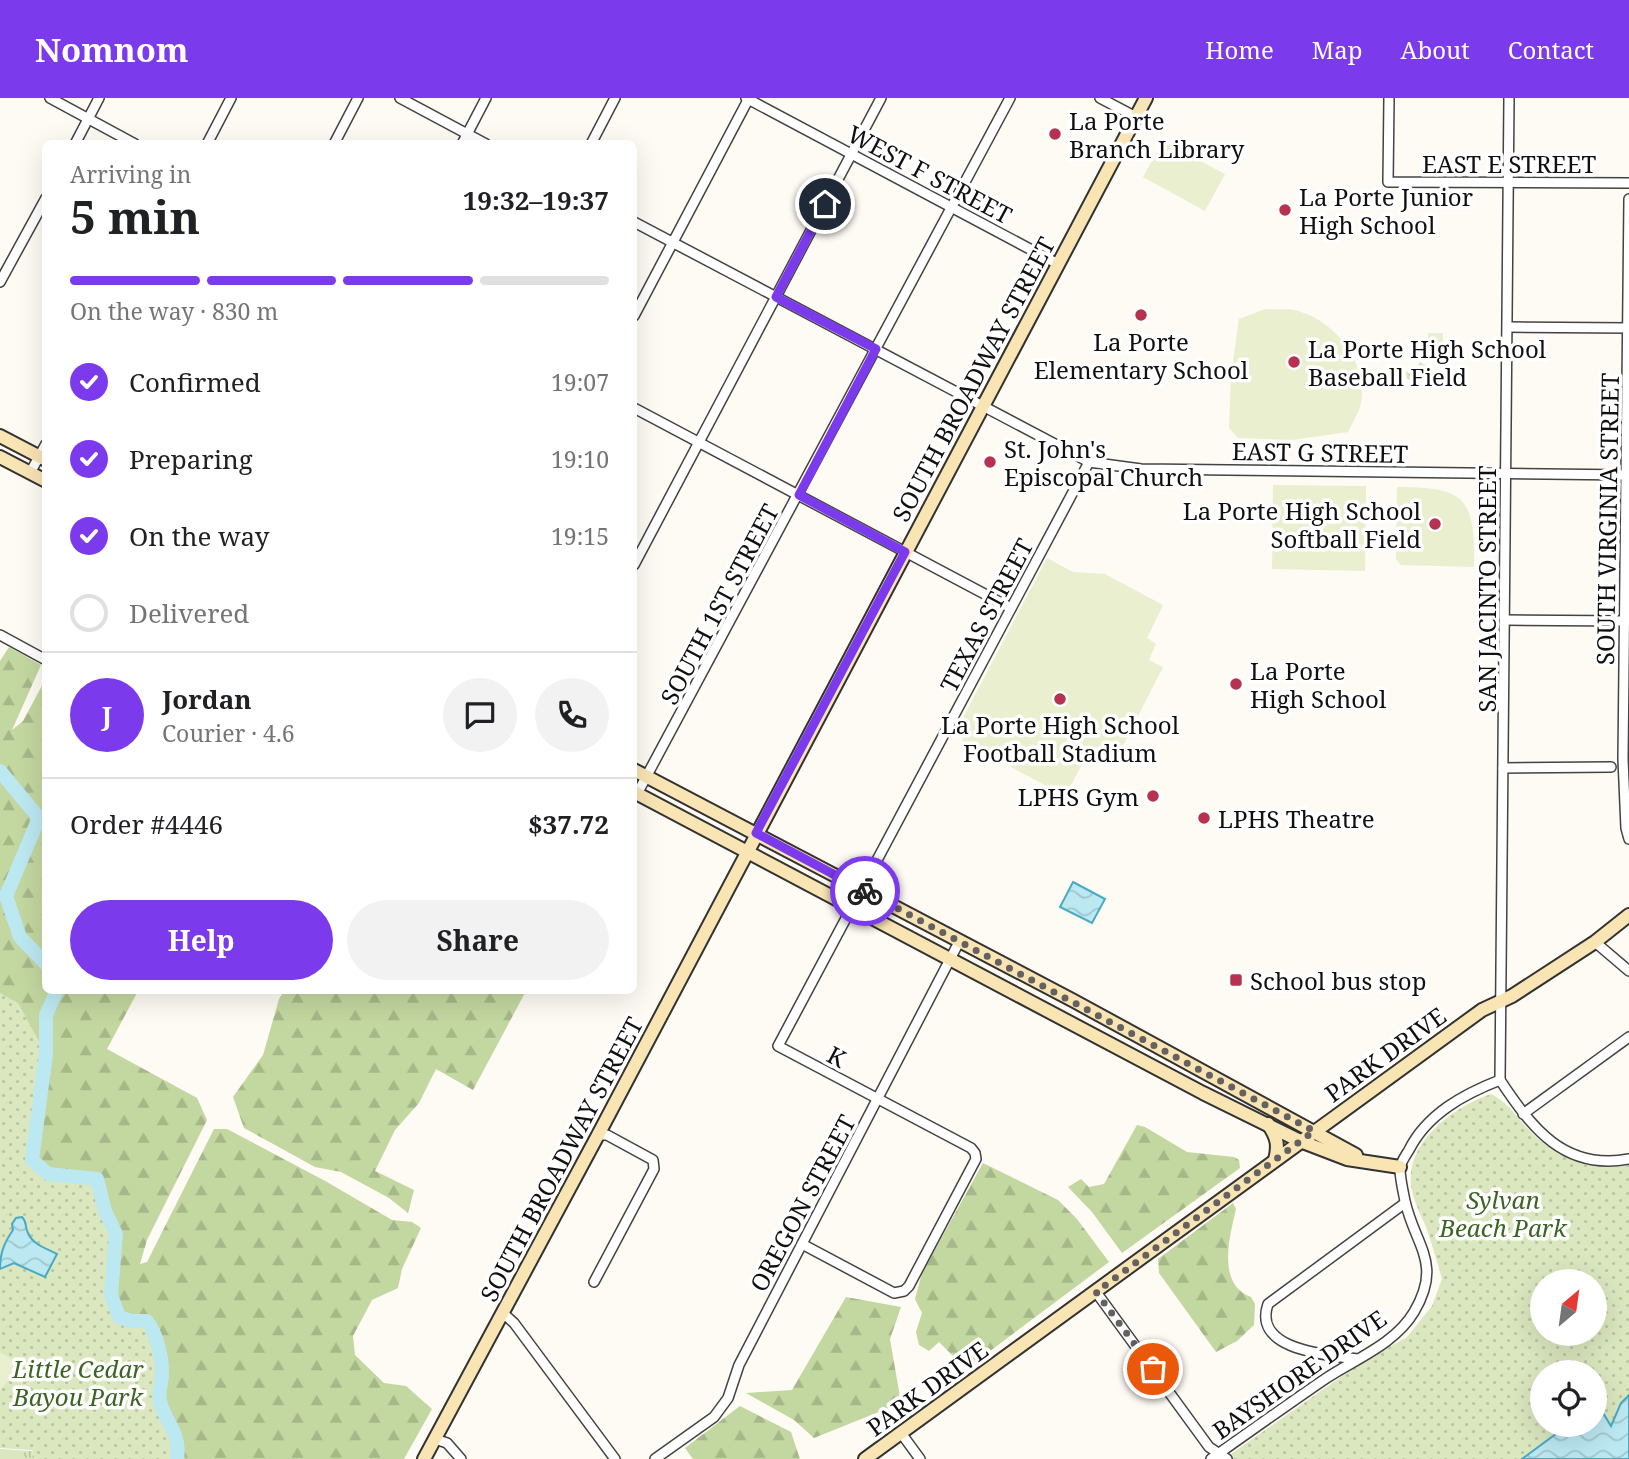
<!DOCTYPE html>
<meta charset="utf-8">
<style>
body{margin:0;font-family:"Noto Serif",serif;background:#f2f2f2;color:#202124;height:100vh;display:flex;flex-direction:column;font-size:26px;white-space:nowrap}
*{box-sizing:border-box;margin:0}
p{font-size:23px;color:#757577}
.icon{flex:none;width:38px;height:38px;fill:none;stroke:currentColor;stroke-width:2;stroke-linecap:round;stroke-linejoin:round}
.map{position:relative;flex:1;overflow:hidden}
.side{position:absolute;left:42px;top:42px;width:595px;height:854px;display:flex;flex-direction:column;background:#fff;border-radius:10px;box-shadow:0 7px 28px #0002}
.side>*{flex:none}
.needle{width:46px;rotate:29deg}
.controls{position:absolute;left:1530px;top:1171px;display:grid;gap:14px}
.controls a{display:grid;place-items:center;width:77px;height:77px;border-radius:50%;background:#fff;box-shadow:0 7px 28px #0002;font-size:35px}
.pin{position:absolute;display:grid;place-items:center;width:60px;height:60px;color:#fff;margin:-30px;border:4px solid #fff;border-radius:50%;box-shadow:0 2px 7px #0007}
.courier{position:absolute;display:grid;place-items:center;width:70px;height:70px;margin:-35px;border:5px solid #7c3aed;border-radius:50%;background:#fff;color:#222;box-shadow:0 2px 9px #0007}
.head em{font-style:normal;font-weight:700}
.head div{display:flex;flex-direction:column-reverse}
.head{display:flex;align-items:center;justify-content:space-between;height:119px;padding:0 28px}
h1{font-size:46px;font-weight:700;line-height:52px}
.bar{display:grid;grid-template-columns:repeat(4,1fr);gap:10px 7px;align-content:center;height:84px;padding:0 28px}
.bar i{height:9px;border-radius:5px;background:#e0e0e0}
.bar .on{background:#7c3aed}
.bar p{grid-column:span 4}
.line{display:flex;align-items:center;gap:18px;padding:0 28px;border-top:2px solid #e0e0e0}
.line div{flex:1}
.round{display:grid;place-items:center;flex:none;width:74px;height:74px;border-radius:37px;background:#f2f2f2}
ol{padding:0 28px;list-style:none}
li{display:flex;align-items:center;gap:21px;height:77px}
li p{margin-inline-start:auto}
li .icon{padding:7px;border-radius:50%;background:#7c3aed;color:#fff;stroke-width:4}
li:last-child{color:#757577}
li i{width:38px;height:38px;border:4px solid #e0e0e0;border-radius:50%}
.button{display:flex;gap:14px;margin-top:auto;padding:14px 28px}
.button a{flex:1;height:80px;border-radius:42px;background:#7c3aed;color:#fff;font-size:28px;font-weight:700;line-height:80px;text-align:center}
.button a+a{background:#f2f2f2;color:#202124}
header{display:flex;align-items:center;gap:42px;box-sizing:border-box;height:98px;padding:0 35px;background:#7c3aed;color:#fff}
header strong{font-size:33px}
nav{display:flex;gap:38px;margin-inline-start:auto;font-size:24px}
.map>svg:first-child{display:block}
.grass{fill:url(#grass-tufts)}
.forest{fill:url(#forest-firs)}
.park{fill:url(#park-dots);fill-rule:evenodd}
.pitch{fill:#eaefd0}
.water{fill:url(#water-waves);stroke:#49aac4;stroke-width:2}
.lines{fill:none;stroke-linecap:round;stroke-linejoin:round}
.river{stroke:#bce8f2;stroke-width:14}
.street-casing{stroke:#434343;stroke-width:12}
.secondary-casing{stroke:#323232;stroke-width:16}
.street{stroke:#fff;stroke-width:9}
.secondary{stroke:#f9e4b4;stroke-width:12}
.done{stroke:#636260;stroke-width:7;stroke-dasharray:0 12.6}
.route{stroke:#7c3aed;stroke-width:9}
.poi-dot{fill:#b73251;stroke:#fff;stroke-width:2.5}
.labels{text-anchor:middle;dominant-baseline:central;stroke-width:7;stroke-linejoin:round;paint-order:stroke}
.poi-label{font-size:24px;fill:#101010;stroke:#fff;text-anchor:start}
.street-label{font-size:24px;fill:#101010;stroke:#fff}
.park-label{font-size:24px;font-style:italic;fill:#3d6424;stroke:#fff}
</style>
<header>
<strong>Nomnom</strong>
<nav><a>Home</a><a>Map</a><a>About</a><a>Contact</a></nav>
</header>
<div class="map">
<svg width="1629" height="1361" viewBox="0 0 1629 1361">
<defs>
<pattern id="grass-tufts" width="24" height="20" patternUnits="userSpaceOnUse" patternTransform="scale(1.75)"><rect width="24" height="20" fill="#dbe7bf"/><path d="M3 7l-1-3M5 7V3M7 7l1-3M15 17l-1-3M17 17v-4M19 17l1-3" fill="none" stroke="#bbc5a3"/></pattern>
<pattern id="forest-firs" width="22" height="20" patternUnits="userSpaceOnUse" patternTransform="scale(1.75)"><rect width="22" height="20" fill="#c3d7a0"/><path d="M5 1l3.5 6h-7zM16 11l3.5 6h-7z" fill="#a6b889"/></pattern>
<pattern id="park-dots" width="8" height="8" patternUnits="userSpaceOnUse" patternTransform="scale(1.75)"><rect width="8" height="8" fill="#dbe7bf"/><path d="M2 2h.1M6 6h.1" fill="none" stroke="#bbc5a3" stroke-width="1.8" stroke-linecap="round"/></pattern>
<pattern id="water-waves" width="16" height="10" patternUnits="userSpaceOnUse" patternTransform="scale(1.75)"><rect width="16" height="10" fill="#bce8f2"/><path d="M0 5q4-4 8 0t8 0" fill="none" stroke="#a1c6ce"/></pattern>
</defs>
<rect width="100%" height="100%" fill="#fefaf4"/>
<polygon class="grass" points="0,1351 32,1353 35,1361 0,1361"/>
<g class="forest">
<polygon points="9,549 41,567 12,632 23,623 45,582 46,892 138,893 107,951 197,1000 207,1022 147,1142 140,1166 147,1164 214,1031 227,1031 327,1084 392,1122 412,1124 421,1130 402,1171 398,1190 372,1202 353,1238 355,1257 384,1285 406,1288 432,1311 404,1361 148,1361 49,1145 0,924 0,563"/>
<polygon points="284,893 526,893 473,992 436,971 419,1005 395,1032 375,1073 414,1092 408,1115 389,1100 341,1074 315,1069 244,1030 233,999 263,957 279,901"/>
<polygon points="1137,1027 1145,1029 1187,1054 1234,1059 1239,1062 1240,1070 1122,1155 1092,1114 1068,1089 1081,1081 1089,1089 1104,1086"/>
<polygon points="983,1065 1058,1102 1077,1121 1109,1164 966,1271 939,1244 929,1253 919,1247 916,1234 922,1215 915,1201 922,1175"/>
<path d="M1233,1105L1236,1111C1230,1138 1216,1186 1251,1199L1255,1206L1254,1227L1237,1243L1216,1254L1159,1175L1158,1161Z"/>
<polygon points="846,1199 901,1209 890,1241 901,1305 814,1340 794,1322 746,1295 792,1292"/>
<polygon points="740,1308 791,1334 800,1361 693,1361 685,1350"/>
</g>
<g class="park">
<polygon points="1420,264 1426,268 1426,282 1420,285 1407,281 1406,274 1415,272"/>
<path d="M0,895L18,905L46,956L32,1062L48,1076L97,1081L105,1113L116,1136L111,1197L119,1219L131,1223H147C157,1236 162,1259 162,1275C162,1284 158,1295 160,1303C166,1326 181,1335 177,1361H35L32,1352L0,1350Z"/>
<path d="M1491,996C1508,1004 1517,1020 1530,1033C1557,1061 1591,1075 1629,1067V1297L1621,1305L1611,1329L1597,1305L1594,1307V1274H1542V1326L1568,1327L1522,1361H1224L1361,1265L1407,1239L1432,1208L1442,1181C1437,1163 1432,1146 1426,1129C1421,1118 1415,1105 1412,1093C1402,1046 1453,1009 1491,996ZM1542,1183H1594V1236H1542Z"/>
</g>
<g class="pitch">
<polygon points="1163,43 1225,76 1205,113 1143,79"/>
<path d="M1265,211C1275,212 1288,210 1298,213C1336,223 1371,268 1360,309C1357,317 1352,326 1348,334L1292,342L1238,340L1229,330L1231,277L1239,221Z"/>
<rect x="1428" y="235" width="15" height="22"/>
<polygon points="1273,387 1366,388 1365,473 1272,471"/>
<path d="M1397,389C1466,389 1475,400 1474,469L1401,467L1396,461Z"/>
<polygon points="1047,460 1073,474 1105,476 1163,507 1147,540 1156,546 1149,562 1163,569 1115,663 1091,650 1071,687 1060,695 962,643 964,637 956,633"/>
<polygon points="0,1254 20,1266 13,1278 0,1292"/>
</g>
<g class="water">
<polygon points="1073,784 1105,801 1092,825 1060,809"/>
<path d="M22,1119C28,1125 24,1128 28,1135C33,1147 46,1150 57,1156L45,1179L14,1165L0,1171C0,1155 4,1145 13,1132L12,1126L16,1120Z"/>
<polygon points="1629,1297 1629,1361 1522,1361 1568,1327 1594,1326 1594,1307 1597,1305 1611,1328 1621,1305"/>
</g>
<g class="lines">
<g class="river">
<polyline points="0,673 39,720 6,798 20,839 46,866"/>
<path d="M57,892L46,917V956L32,1062L48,1076L97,1081L105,1113L116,1136L111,1197L119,1219L131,1223H147C157,1236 162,1259 162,1275C162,1284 158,1295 160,1303C166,1326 181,1335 177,1361"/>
</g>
<g class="street-casing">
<g id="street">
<polyline points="50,0 135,46"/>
<polyline points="400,0 486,46"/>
<polyline points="746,0 1058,166"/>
<polyline points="1100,0 1136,19"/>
<polyline points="1389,0 1388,84 1629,85"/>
<polyline points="75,46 99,0"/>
<polyline points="207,46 231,0"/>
<polyline points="334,46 358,0"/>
<polyline points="462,46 486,0"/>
<polyline points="591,46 615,0"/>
<polyline points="1629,101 1623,661 1626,730 1629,741"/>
<polyline points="634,124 1089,364 1141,371 1629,377"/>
<polyline points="0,184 46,100"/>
<polyline points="634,218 749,0"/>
<polyline points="1508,229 1629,230"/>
<polyline points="634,310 1011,510"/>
<polyline points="30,375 46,346"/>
<polyline points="634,467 881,0"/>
<polyline points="1506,522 1629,523"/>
<polyline points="0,537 46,562"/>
<polyline points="1503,670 1611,669"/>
<polyline points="637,696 1010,0"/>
<polyline points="1595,844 1629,873"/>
<polyline points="1500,982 1509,0"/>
<path d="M1500,982C1532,1030 1564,1073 1629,1061"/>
<polyline points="1523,1016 1629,939"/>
<polyline points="802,1146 894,1195 904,1193 909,1188 976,1061 975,1055 971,1050 778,948 1089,364"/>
<polyline points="594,1184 654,1071 653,1062 607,1037 598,1037"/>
<polyline points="1096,1194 1209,1349 1227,1361"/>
<polyline points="503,1215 514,1225 615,1361"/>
<path d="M1357,1261C1327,1257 1252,1252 1268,1206L1405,1105"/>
<polyline points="901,1335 920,1361"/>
<polyline points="435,1341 447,1345 461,1361"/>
<polyline points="655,1361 714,1319 728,1300 739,1267 959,844"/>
<path d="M1211,1361C1249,1334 1287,1307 1325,1281C1355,1261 1395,1246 1414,1214C1443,1165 1415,1148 1405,1103C1403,1093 1400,1080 1400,1071C1400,1065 1406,1057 1409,1052C1427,1016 1464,996 1500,982"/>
</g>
</g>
<g class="secondary-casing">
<g id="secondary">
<polyline points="0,338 46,362"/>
<polyline points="0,359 46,383"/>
<polyline points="634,672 1074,903 1356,1057"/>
<polyline points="634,694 1203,995 1300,1043 1347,1061 1400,1069"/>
<path d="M1268,1026C1277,1039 1279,1047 1275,1062"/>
<polyline points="424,1361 598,1037 1146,0"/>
<polyline points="865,1361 1482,912 1512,898 1595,844 1629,817"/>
</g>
</g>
<use href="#street" class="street"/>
<use href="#secondary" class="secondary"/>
</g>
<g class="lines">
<polyline class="done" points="865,793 1314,1033 1096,1194 1153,1271"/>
<polyline class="route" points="825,106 776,199 876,251 799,397 905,454 756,735 865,793"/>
</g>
<g class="poi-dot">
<circle cx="1055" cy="36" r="7"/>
<circle cx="1285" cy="112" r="7"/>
<circle cx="1141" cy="217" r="7"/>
<circle cx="1294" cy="264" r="7"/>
<circle cx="990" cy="364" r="7"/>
<circle cx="1435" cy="426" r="7"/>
<circle cx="1236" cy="586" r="7"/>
<circle cx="1060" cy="601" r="7"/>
<circle cx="1153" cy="698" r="7"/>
<circle cx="1204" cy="720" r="7"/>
<rect x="1229" y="875" width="14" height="14" rx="3.5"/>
</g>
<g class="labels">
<g class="poi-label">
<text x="1069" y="22">La Porte<tspan x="1069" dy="28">Branch Library</tspan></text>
<text x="1299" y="98">La Porte Junior<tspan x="1299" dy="28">High School</tspan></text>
<text x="1141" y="243" text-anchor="middle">La Porte<tspan x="1141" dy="28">Elementary School</tspan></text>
<text x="1308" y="250">La Porte High School<tspan x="1308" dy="28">Baseball Field</tspan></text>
<text x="1004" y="350">St. John's<tspan x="1004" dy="28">Episcopal Church</tspan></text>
<text x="1421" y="412" text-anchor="end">La Porte High School<tspan x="1421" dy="28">Softball Field</tspan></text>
<text x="1250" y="572">La Porte<tspan x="1250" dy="28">High School</tspan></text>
<text x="1060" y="626" text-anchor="middle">La Porte High School<tspan x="1060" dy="28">Football Stadium</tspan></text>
<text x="1139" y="698" text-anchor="end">LPHS Gym</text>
<text x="1218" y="720">LPHS Theatre</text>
<text x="1250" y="882">School bus stop</text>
</g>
<g class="street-label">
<text x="1509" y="65">EAST E STREET</text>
<text transform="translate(930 76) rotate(28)">WEST F STREET</text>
<text transform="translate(973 281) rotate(-62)">SOUTH BROADWAY STREET</text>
<text transform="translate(1320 354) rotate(1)">EAST G STREET</text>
<text transform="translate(1607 421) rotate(-89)">SOUTH VIRGINIA STREET</text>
<text transform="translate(1486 491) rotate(-90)">SAN JACINTO STREET</text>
<text transform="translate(719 506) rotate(-62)">SOUTH 1ST STREET</text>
<text transform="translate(986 517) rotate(-62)">TEXAS STREET</text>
<text transform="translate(1385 956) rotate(-36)">PARK DRIVE</text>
<text transform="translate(837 958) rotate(28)">K</text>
<text transform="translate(561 1061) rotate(-62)">SOUTH BROADWAY STREET</text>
<text transform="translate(802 1105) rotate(-62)">OREGON STREET</text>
<text transform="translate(1299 1276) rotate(-35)">BAYSHORE DRIVE</text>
<text transform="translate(927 1290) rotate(-36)">PARK DRIVE</text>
</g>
<g class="park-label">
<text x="1503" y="1101">Sylvan<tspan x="1503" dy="28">Beach Park</tspan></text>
<text x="78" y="1270">Little Cedar<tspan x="78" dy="28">Bayou Park</tspan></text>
</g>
</g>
</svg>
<div class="controls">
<a><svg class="needle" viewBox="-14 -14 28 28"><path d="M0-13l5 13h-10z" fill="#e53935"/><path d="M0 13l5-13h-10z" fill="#757577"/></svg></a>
<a><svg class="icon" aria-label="locate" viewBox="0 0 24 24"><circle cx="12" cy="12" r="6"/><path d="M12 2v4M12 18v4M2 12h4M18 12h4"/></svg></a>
</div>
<div class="pin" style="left:1153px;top:1271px;background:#ea580c"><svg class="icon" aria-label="bag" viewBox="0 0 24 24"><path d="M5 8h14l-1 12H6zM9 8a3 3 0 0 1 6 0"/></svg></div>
<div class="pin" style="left:825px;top:106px;background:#1f2937"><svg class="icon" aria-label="home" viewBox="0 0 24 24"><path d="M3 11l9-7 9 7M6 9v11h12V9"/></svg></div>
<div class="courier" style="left:865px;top:793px"><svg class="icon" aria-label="bike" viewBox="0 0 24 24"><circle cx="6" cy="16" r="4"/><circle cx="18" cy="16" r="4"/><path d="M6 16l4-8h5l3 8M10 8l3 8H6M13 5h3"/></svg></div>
<section class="side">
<div class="head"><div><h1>5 min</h1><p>Arriving in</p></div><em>19:32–19:37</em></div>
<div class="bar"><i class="on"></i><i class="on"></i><i class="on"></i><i></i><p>On the way · 830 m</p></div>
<ol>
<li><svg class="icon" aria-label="check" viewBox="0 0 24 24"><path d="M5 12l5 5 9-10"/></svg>Confirmed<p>19:07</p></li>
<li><svg class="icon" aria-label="check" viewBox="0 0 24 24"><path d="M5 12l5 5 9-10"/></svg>Preparing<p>19:10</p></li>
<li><svg class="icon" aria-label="check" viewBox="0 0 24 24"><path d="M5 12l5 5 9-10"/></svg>On the way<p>19:15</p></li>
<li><i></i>Delivered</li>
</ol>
<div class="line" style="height:126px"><b class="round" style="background:#7c3aed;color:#fff">J</b><div><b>Jordan</b><p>Courier · 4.6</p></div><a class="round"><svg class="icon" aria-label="chat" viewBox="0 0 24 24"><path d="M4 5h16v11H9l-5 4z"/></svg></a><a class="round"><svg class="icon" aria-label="phone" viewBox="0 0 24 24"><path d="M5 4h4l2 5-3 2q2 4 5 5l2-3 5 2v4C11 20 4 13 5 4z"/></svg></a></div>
<div class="line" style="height:91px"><div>Order #4446</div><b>$37.72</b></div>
<div class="button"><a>Help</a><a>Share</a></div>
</section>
</div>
